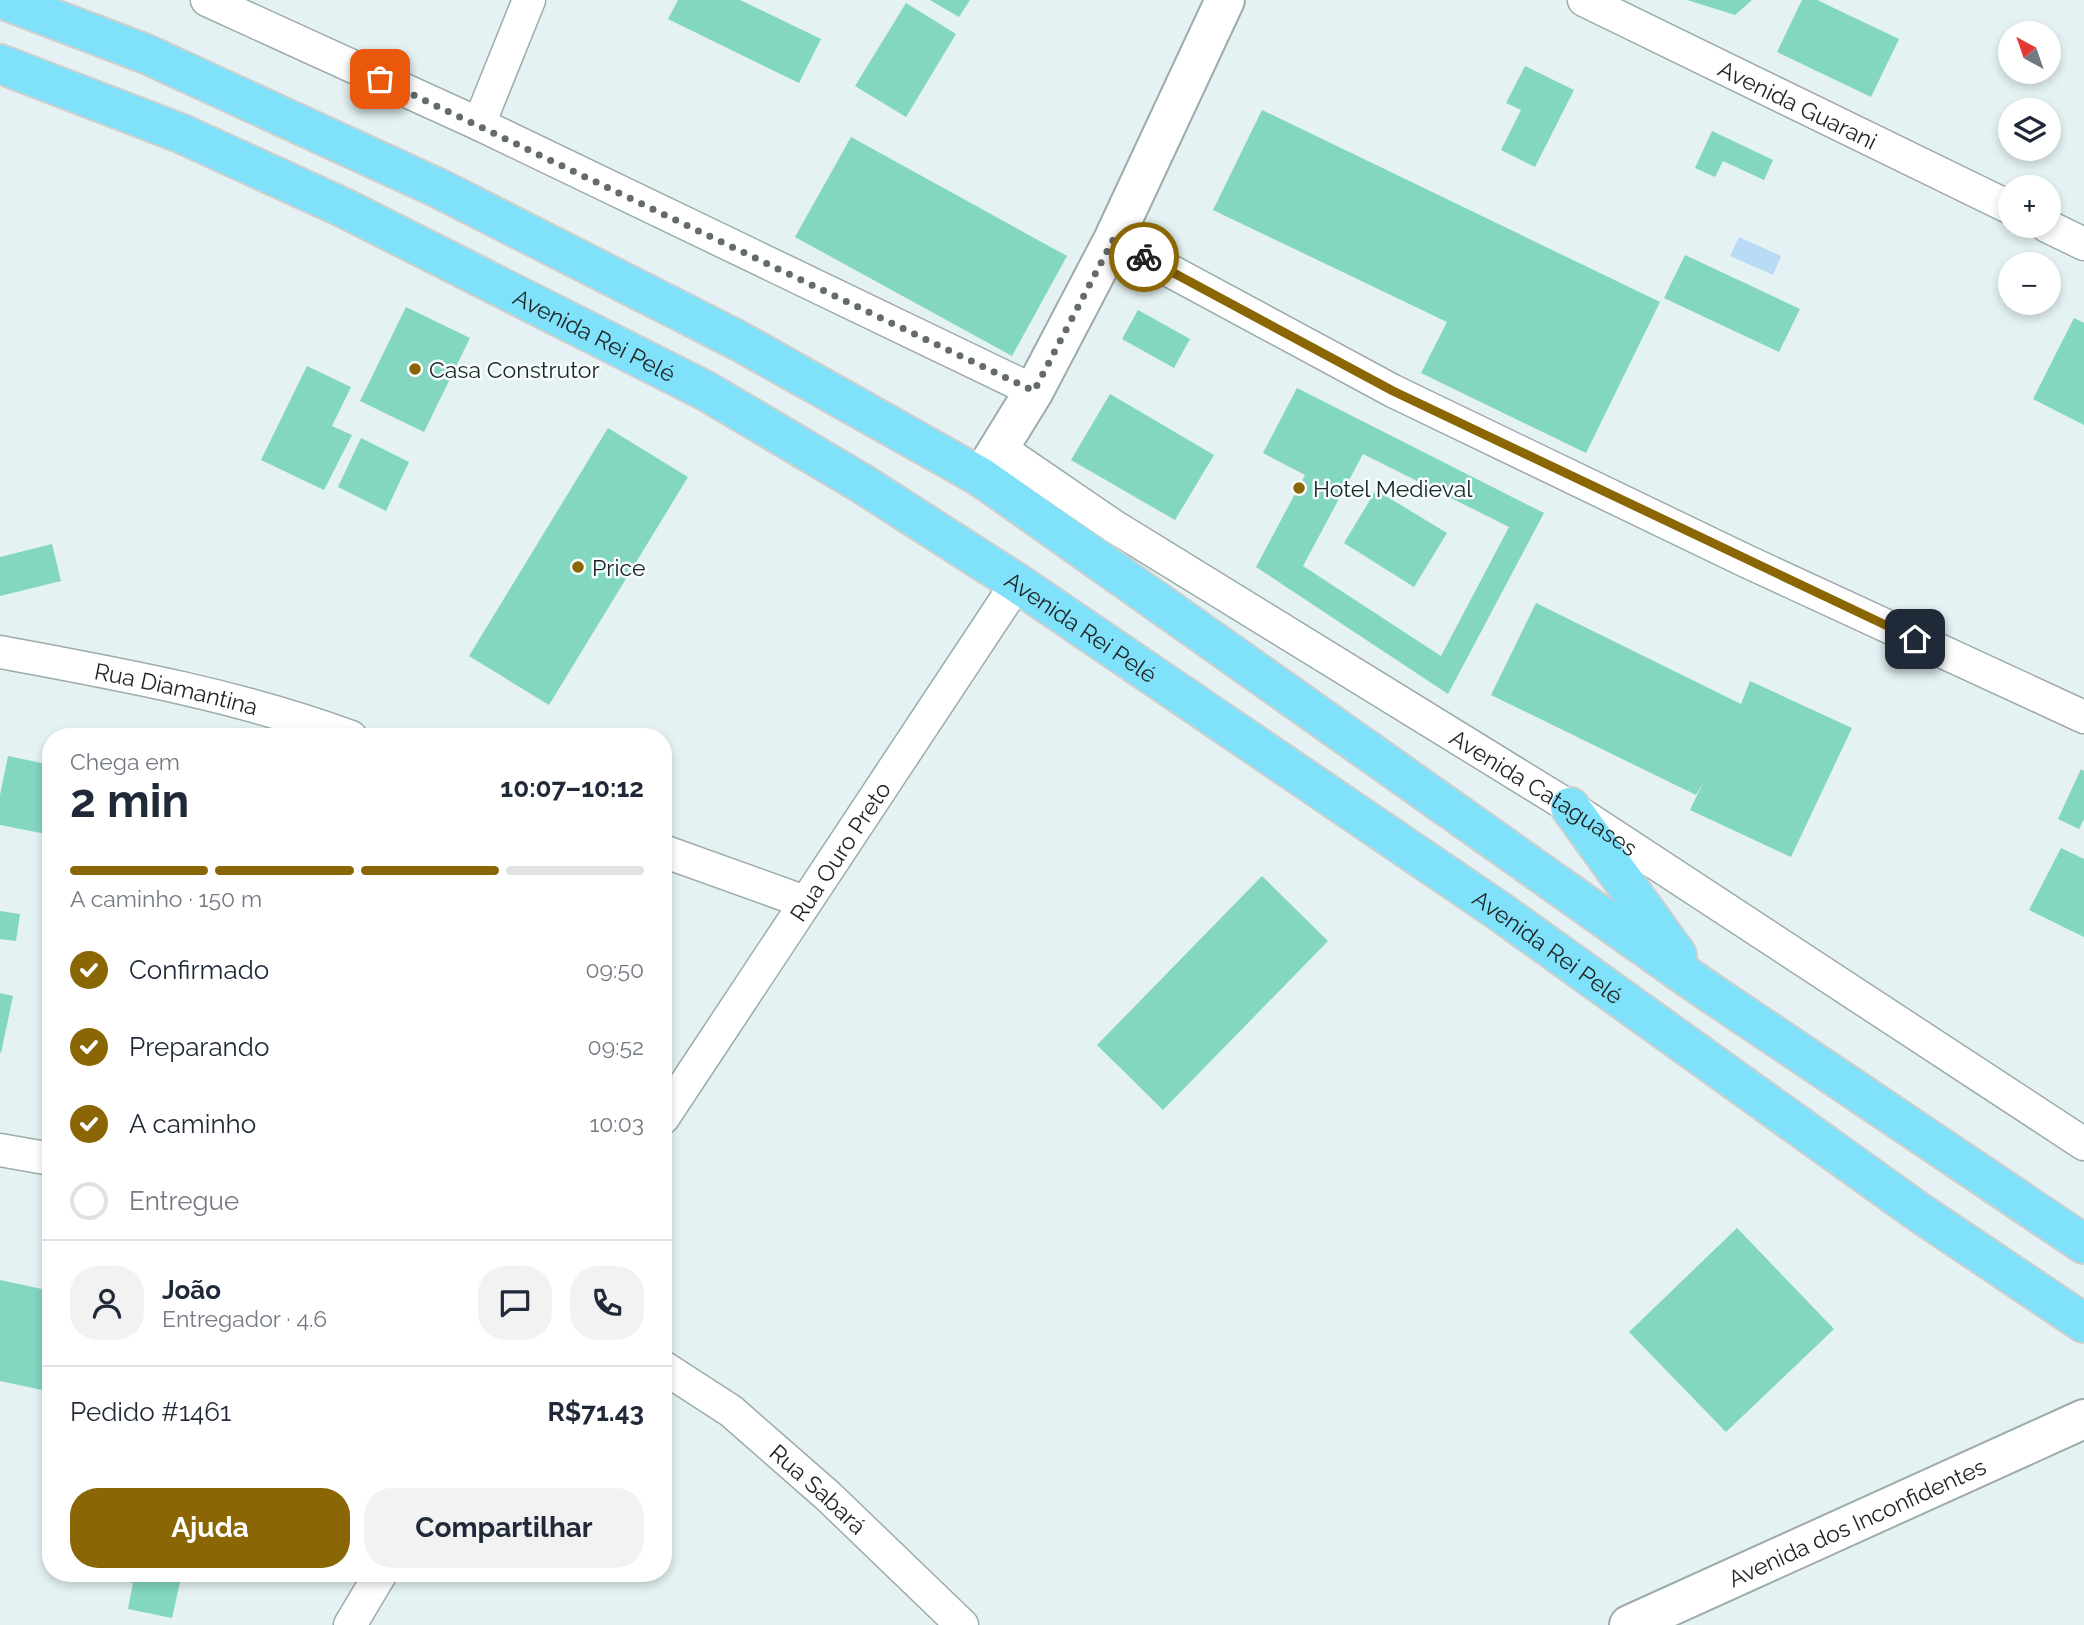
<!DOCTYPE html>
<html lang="pt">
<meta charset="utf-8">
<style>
body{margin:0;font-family:Raleway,sans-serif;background:#f2f2f3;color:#1f2937;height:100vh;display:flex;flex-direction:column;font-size:26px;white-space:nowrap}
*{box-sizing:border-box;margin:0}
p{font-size:23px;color:#747a83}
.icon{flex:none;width:38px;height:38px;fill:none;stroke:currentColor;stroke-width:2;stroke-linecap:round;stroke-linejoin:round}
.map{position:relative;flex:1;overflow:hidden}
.details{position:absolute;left:42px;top:728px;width:630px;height:854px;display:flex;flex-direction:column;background:#fff;border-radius:28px;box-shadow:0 4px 10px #0003}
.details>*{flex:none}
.needle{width:46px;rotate:320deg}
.buttons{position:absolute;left:1998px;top:21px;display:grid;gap:14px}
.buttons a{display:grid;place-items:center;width:63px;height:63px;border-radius:50%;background:#fff;box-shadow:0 4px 10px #0003;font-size:35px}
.pin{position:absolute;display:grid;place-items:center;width:60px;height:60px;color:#fff;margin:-30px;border-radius:14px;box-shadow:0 4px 10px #0006}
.courier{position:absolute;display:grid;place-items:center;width:70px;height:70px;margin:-35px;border:5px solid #8a6604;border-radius:50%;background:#fff;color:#222;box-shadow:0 2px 9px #0007}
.overview em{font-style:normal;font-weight:700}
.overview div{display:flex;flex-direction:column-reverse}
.overview{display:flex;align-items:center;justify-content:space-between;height:119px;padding:0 28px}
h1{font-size:46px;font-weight:700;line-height:52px}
.bar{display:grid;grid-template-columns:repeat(4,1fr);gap:10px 7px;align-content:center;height:84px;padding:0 28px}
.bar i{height:9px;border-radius:5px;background:#e0e1e3}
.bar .on{background:#8a6604}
.bar p{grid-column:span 4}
.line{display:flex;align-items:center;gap:18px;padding:0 28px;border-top:2px solid #e0e1e3}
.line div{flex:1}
.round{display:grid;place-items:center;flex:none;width:74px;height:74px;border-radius:28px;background:#f2f2f3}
ol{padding:0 28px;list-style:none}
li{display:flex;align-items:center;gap:21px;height:77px}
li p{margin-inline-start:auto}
li .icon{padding:7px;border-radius:50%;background:#8a6604;color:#fff;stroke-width:4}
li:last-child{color:#747a83}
li i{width:38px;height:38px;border:4px solid #e0e1e3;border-radius:50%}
.primary-button{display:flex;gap:14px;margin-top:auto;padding:14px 28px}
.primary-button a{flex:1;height:80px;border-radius:28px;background:#8a6604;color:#fff;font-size:28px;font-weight:700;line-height:80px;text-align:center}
.primary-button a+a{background:#f2f2f3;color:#1f2937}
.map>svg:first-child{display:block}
.water{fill:#b9dbf6}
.building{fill:#83d6c0;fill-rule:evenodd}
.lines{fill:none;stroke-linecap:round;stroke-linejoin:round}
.minor-casing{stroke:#9dabab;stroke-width:35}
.tertiary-casing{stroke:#9dabab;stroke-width:42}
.primary-casing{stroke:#cecfcf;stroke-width:42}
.minor{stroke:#fff;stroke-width:32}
.tertiary{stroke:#fff;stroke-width:38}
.primary{stroke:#80e1fa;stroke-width:38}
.done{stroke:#636b6c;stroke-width:7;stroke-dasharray:0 12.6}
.route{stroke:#8a6604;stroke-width:9}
.poi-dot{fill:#8a6604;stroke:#f6fefe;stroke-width:2.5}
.labels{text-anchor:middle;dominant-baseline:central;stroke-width:5;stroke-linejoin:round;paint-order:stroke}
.street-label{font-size:23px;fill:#1e2324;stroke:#f6fefe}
.poi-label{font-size:23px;fill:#1e2324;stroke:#f6fefe;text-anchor:start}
</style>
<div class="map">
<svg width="2084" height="1625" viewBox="0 0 2084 1625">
<rect width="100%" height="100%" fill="#e4f2f3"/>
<polygon class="water" points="1739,237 1781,256 1773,275 1730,256"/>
<g class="building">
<polygon points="678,0 740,0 821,39 799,83 668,19"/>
<polygon points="930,0 970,0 959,17"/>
<polygon points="1687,0 1752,0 1735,15"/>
<polygon points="1802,0 1817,0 1899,39 1871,97 1777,52"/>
<polygon points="906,3 956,34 906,117 855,86"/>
<polygon points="1525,66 1574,90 1535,167 1501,150 1521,110 1506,103"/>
<polygon points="1262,110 1660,302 1586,453 1421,373 1447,322 1213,210"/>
<polygon points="1712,131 1773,160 1764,180 1723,161 1715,177 1695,168"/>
<polygon points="851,137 1067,256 1012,356 795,237"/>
<polygon points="1685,255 1800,309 1779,352 1664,298"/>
<polygon points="406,307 470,338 424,432 360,401"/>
<polygon points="1138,310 1190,339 1174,368 1122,339"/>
<polygon points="2074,318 2084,323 2084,425 2033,399"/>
<polygon points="307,366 351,387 332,426 352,435 324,490 261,460"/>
<path d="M1297,388L1544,513L1448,694L1256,567L1305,475L1263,453ZM1363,454L1509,527L1441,656L1303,566Z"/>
<polygon points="1110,394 1214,455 1175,520 1071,460"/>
<polygon points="608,428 688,477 549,705 469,656"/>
<polygon points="361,438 409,462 386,511 338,487"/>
<polygon points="1376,490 1447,533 1414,587 1344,543"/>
<polygon points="52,544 61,581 0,596 0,557"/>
<polygon points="1536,603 1741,704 1750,681 1852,728 1791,857 1690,810 1704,781 1696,795 1491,695"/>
<polygon points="8,756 51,765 51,835 0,825 0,795"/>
<polygon points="2081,769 2084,771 2084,819 2079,829 2058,819"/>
<polygon points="2061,848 2084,859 2084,937 2029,910"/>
<polygon points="1262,876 1328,941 1163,1110 1097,1045"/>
<polygon points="0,911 20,914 16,941 0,939"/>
<polygon points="0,993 13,996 1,1053 0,1052"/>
<polygon points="1737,1228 1834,1329 1726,1432 1629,1332"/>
<polygon points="0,1280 51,1291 51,1374 47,1391 0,1381"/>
<polygon points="93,1573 182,1573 172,1618 128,1609 133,1583"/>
</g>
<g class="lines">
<g class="minor-casing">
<g id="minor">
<polyline points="207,0 479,124 1034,391"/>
<path id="s1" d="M1584,0L2011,208"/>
<polyline points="479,124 529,0"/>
<polyline points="2047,226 2084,244"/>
<polyline points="1113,240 1393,391 1746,561 2084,717"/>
<path id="s2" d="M998,447L1115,527L1570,807L2084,1144"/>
<path id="s3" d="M0,652C119,674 237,695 351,737"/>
<polyline points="663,851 805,902"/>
<path id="s4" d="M663,1118L1017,583"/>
<polyline points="0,1150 51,1159"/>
<path id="s5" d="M663,1367L731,1411L828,1496L962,1625"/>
<polyline points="350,1625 381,1573"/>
</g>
</g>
<g class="tertiary-casing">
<g id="tertiary">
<polyline points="981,477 1034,391 1113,240 1225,0"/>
<path id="s6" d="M1629,1625L2084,1419"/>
</g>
</g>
<g class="primary-casing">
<g id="primary">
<polyline points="4,0 146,54 440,189 739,341 981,477 1699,985 2084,1244"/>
<path id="s7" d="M0,64L180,133L344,208L706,391L861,483L1017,583L1499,911L1920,1213L2084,1323"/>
<polyline points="1570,807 1677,955"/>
</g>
</g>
<use href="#minor" class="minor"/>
<use href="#tertiary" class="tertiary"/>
<use href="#primary" class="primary"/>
</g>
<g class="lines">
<polyline class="done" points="380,79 1034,391 1113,240 1144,257"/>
<polyline class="route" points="1144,257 1393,391 1915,639"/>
</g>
<g class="poi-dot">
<circle cx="415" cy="369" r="7"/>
<circle cx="1299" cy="488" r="7"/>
<circle cx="578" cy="567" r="7"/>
</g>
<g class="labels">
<g class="street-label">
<text stroke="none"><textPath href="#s1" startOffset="238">Avenida Guarani</textPath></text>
<text stroke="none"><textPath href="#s7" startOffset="654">Avenida Rei Pelé</textPath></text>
<text stroke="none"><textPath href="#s7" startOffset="1222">Avenida Rei Pelé</textPath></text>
<text stroke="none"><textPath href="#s3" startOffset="180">Rua Diamantina</textPath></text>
<text stroke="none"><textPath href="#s2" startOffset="646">Avenida Cataguases</textPath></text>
<text stroke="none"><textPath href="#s4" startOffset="320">Rua Ouro Preto</textPath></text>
<text stroke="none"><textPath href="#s7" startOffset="1788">Avenida Rei Pelé</textPath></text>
<text stroke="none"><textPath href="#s5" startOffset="198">Rua Sabará</textPath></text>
<text stroke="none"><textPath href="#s6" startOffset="250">Avenida dos Inconfidentes</textPath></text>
</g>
<g class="poi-label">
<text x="429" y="369">Casa Construtor</text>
<text x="1313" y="488">Hotel Medieval</text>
<text x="592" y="567">Price</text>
</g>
</g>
</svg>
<div class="buttons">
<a><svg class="needle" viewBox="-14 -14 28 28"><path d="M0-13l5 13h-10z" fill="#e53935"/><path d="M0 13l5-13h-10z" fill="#747a83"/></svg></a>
<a><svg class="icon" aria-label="layers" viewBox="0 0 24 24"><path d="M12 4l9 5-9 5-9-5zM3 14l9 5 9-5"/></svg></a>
<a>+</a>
<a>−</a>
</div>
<div class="pin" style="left:380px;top:79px;background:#ea580c"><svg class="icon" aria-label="bag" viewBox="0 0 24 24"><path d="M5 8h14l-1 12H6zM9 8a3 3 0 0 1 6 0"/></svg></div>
<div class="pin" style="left:1915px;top:639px;background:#1f2937"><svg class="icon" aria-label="home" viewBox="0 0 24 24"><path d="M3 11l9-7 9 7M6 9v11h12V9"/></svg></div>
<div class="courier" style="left:1144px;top:257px"><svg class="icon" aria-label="bike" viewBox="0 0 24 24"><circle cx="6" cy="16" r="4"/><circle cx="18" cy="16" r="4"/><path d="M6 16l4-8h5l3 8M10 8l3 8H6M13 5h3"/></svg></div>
<section class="details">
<div class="overview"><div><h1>2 min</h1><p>Chega em</p></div><em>10:07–10:12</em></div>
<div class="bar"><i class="on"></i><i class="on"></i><i class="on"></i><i></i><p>A caminho · 150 m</p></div>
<ol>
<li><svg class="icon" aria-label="check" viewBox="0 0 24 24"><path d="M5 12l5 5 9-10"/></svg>Confirmado<p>09:50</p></li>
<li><svg class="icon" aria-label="check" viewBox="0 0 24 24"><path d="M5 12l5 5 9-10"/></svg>Preparando<p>09:52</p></li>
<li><svg class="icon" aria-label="check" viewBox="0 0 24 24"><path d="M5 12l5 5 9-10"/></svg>A caminho<p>10:03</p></li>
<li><i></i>Entregue</li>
</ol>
<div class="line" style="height:126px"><a class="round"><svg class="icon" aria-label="person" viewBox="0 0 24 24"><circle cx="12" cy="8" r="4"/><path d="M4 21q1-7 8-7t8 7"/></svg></a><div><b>João</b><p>Entregador · 4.6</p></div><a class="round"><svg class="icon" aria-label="chat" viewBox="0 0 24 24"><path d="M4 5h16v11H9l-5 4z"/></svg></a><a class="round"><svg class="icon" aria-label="phone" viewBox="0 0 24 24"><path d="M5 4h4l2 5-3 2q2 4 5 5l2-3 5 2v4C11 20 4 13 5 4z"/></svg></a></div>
<div class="line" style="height:91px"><div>Pedido #1461</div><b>R$71.43</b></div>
<div class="primary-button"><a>Ajuda</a><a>Compartilhar</a></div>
</section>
</div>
